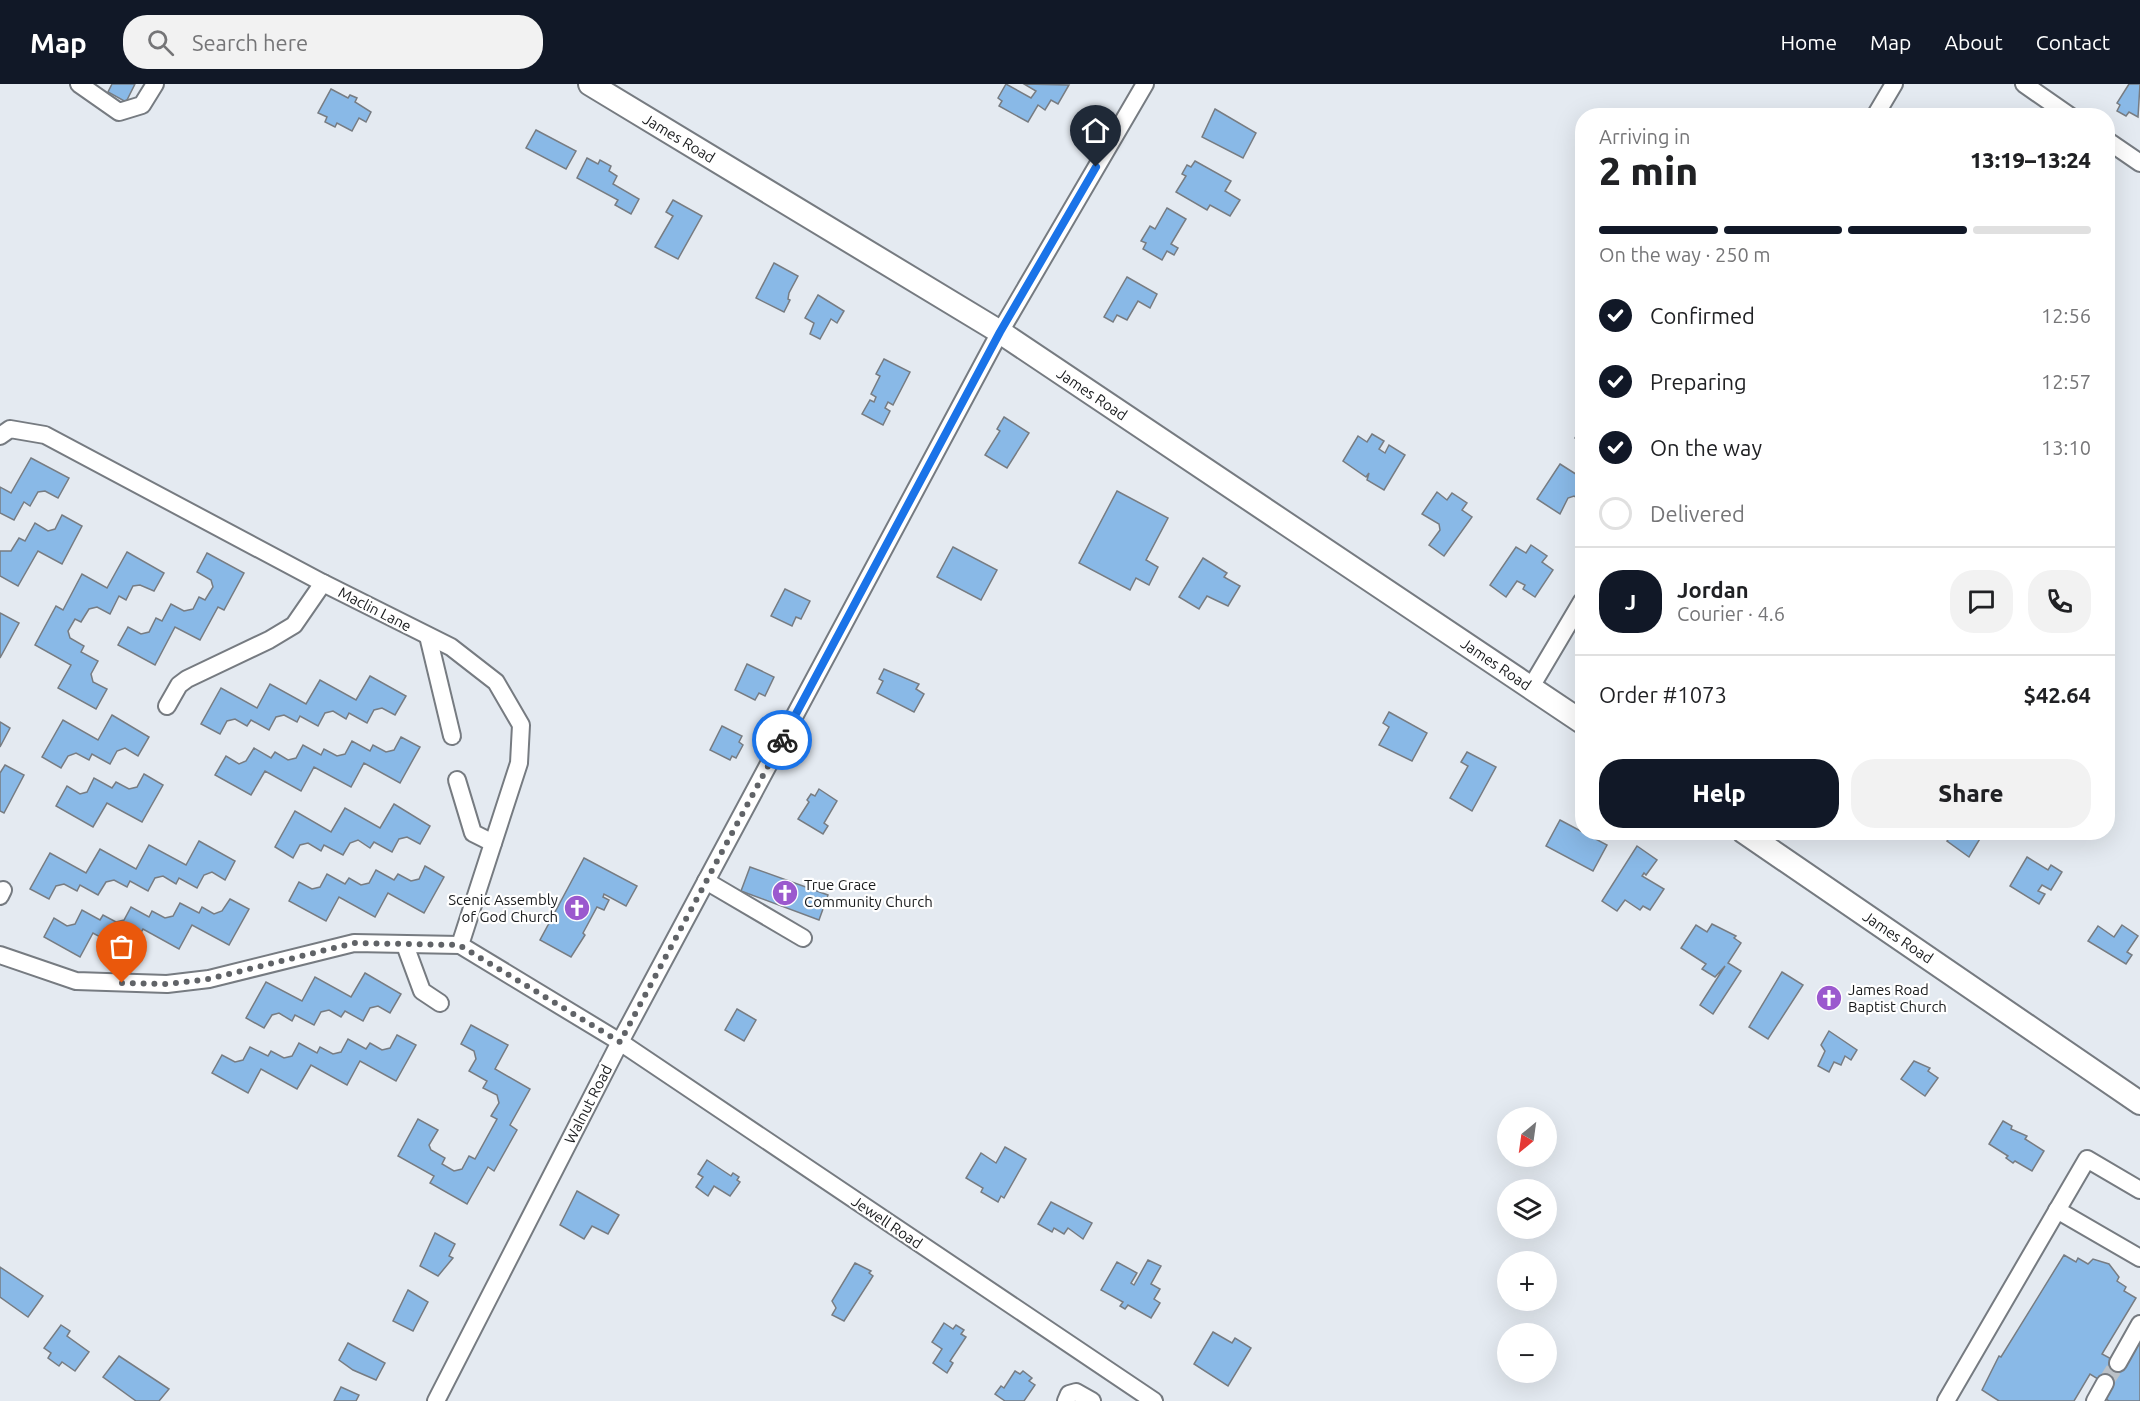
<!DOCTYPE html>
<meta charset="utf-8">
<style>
body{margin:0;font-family:Ubuntu,sans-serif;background:#f2f2f2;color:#202124;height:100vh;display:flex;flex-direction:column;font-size:22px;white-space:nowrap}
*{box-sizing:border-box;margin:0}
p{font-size:20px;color:#757577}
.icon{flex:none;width:33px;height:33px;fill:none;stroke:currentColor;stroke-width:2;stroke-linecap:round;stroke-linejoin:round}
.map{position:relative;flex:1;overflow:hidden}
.sheet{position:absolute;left:1575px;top:24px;width:540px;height:732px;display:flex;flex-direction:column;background:#fff;border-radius:24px;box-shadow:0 6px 24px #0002}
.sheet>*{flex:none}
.needle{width:39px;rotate:209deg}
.controls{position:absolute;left:1497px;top:1023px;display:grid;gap:12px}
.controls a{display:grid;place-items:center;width:60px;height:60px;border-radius:50%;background:#fff;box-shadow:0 6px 24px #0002;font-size:30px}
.pin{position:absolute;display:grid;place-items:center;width:51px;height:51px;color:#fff;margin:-62px -26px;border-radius:50% 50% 50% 0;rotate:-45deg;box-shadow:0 0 6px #0007}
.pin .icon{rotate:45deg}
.courier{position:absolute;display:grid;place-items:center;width:60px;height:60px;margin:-30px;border:4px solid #1a73e8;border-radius:50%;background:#fff;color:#222;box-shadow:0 2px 8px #0007}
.head em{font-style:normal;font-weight:800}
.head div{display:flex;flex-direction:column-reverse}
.head{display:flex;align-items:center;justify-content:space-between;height:102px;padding:0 24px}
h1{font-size:39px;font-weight:800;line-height:45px}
.bar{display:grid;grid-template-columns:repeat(4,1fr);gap:9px 6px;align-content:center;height:72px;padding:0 24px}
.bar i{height:8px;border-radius:4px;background:#e0e0e0}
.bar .active{background:#111827}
.bar p{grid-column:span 4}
.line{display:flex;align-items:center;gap:15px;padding:0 24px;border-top:2px solid #e0e0e0}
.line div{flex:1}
.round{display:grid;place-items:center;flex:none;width:63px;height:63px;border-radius:24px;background:#f2f2f2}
ol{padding:0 24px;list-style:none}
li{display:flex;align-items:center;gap:18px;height:66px}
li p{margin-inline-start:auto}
li .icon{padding:6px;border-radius:50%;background:#111827;color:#fff;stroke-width:4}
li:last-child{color:#757577}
li i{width:33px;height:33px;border:3px solid #e0e0e0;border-radius:50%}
.primary-button{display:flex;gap:12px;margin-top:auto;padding:12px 24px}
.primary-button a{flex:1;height:69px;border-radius:24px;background:#111827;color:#fff;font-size:24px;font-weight:800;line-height:69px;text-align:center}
.primary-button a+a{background:#f2f2f2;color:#202124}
header{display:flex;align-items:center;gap:36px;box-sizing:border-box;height:84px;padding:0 30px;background:#111827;color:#fff}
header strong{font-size:28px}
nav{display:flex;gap:33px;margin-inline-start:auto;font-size:21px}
.search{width:420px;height:54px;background:#f2f2f2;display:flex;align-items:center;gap:15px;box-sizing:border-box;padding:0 21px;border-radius:24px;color:#757577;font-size:22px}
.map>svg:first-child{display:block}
.building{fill:#89b9e7;stroke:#777c82;stroke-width:1.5}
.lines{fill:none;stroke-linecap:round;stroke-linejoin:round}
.minor-tunnel{stroke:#bbc1c7;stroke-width:16;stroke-dasharray:16 8;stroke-linecap:butt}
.minor-casing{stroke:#767b81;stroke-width:20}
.major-casing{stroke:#767b81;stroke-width:26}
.minor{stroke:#fff;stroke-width:16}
.major{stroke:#fff;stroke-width:22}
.done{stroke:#606367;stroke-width:6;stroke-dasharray:0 10.8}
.route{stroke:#1a73e8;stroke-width:8}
.labels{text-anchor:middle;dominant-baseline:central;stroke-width:4.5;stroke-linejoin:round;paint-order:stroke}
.street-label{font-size:15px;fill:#191b1d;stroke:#fff}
.poi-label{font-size:15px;fill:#191b1d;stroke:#fff;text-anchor:start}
</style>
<header>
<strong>Map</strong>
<div class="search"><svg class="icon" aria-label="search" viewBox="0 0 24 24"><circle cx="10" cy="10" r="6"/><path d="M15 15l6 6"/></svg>Search here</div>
<nav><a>Home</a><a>Map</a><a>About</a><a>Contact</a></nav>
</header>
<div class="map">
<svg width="2140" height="1317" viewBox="0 0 2140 1317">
<rect width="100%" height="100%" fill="#e4eaf1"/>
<g class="building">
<polygon points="112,0 135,0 126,18 108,8"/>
<polygon points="1006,0 1031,14 1036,7 1024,0 1069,1 1058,20 1051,16 1045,26 1038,21 1028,38 999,22 1002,17 998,14"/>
<polygon points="2129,0 2140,0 2138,33 2129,28 2126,32 2117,27 2120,21 2117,19"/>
<polygon points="331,5 348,14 350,11 357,14 355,18 371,28 366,38 359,34 352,47 337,39 335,43 325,38 327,33 318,29"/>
<polygon points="1215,25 1256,49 1243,74 1202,53"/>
<polygon points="536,46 576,67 566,85 526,64"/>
<polygon points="587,74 598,80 600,76 611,82 609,87 617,92 613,100 639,115 631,130 615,121 618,116 577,94"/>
<polygon points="1195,77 1231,97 1225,107 1240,116 1230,132 1210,121 1207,126 1176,108 1186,92 1182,90 1187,81 1191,83"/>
<polygon points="673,116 702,132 678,175 655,163 673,132 666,128"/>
<polygon points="1167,124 1186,135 1171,160 1178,164 1174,171 1167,167 1162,176 1143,165 1146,159 1141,157 1150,142 1155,145"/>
<polygon points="774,179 798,192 789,209 788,215 790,216 784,228 756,214"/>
<polygon points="1127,193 1157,210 1150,224 1138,217 1127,236 1117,231 1113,238 1104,233"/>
<polygon points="818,211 844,227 837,239 831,235 820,255 810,250 814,239 805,234"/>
<polygon points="884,275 910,288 893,321 888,318 885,324 890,327 883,341 862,330 870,316 874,318 876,313 871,310 880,292 876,290"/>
<polygon points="1004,333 1029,349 1007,384 985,371 1000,347 997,345"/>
<polygon points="1581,344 1582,345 1582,358 1575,354"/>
<polygon points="1372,350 1384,357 1379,365 1385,369 1389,361 1405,371 1384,406 1367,396 1369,389 1366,393 1343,377 1358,352 1367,358"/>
<polygon points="31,374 69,394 58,414 45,407 38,408 30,422 24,418 14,436 0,429 0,403 11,409"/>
<polygon points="1560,380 1582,394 1582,418 1574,412 1568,414 1560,430 1537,415"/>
<polygon points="1117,407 1168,434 1146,476 1158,483 1149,501 1136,494 1130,506 1079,479"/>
<polygon points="1437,408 1447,416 1452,409 1467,419 1462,426 1472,433 1444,472 1429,461 1440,446 1439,440 1422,430"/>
<polygon points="62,431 82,442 62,480 38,467 18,502 0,492 0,467 11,467 19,454 25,457 35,439 48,447 55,445"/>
<polygon points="1531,461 1547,472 1542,478 1553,486 1535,513 1523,505 1525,501 1517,497 1506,513 1490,501 1516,463 1526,469"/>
<polygon points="953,463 997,486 981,516 937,493"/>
<polygon points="127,468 164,489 154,507 140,501 133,502 126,516 119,512 110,530 97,523 89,525 81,538 75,535 68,547 70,554 84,562 81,568 98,577 91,590 93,598 107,605 96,625 58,604 71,581 35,561 56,522 63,526 82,490 107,504"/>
<polygon points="207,469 244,489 224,526 218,523 200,556 175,543 155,581 118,561 128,543 141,550 149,548 156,534 162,537 171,520 184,527 193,525 199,513 205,516 213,503 211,496 197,488"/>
<polygon points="1203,474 1227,489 1224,493 1240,502 1228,522 1207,512 1199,525 1179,513"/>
<polygon points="785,505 810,517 801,535 796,533 792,542 771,532"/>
<polygon points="0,529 19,539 0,574"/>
<polygon points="747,580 774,593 765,612 759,609 755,616 735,606"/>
<polygon points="884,585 919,600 916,605 924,610 914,628 877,609 883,597 879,595"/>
<polygon points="370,592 406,612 395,631 382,624 374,626 367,639 349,629 346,635 333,627 325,629 318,642 300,632 297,638 284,631 276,633 269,646 251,636 247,642 235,635 227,637 220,650 201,640 221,604 257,624 270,600 306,620 320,596 356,616"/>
<polygon points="1389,628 1427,649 1412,677 1379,661 1389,643 1383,639"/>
<polygon points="112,631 149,653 138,672 125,664 117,667 110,680 92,670 89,676 76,669 68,672 61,684 42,673 63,636 98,656"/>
<polygon points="0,638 10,644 0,663"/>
<polygon points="722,642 742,652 739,658 743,661 736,674 732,672 730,676 710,666"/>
<polygon points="401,653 420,663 400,699 364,679 351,703 314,683 301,707 265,687 251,711 215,691 226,672 239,680 246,677 254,664 271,674 275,668 288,676 296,674 303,661 321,671 324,665 337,672 345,670 352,657 370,667 373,661 386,668 394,666"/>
<polygon points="1467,668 1496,683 1472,727 1450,714 1468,682 1461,678"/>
<polygon points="5,681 24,691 4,729 0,727 0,689"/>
<polygon points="144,690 163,701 142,738 107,719 93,743 56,722 67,702 80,710 87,708 94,694 112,704 116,698 129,705 137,703"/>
<polygon points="819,705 837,717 824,739 828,742 823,750 798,735 809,718 807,716 811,710 815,712"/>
<polygon points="394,720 430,742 420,760 407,753 399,755 392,768 374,758 370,764 358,756 350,759 343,771 324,761 321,767 308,759 300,761 293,774 275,763 295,727 331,748 345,724 380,744"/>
<polygon points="1560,736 1607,761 1593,787 1546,762"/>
<polygon points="1947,748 1984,748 1969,773 1947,757 1951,752"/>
<polygon points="199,757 235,777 225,796 212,788 204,791 197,804 179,794 176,800 163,792 155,794 148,807 130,797 127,803 114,796 106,798 98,811 80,801 77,807 64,800 56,802 49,815 30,805 50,769 86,789 100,765 136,785 149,761 186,781"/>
<polygon points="1637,762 1657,776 1646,791 1644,789 1642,792 1664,805 1650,826 1643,822 1640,826 1625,816 1617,827 1602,817"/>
<polygon points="2027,773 2048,786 2051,781 2062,788 2051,806 2042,801 2038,807 2045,810 2039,820 2010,802"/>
<polygon points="584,774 637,802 626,822 604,810 603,813 609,816 604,826 597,823 583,849 585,851 571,873 540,856"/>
<polygon points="425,782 444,793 424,829 388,809 375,833 339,813 326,837 289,817 299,798 312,805 320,803 327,790 345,800 349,794 361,801 369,799 376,786 394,796 398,790 411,797 419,795"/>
<polygon points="750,783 828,811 819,836 741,807"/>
<polygon points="230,815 249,825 229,861 192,841 179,865 143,845 129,869 93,849 80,873 44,853 54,834 67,842 75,840 82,826 100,836 103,831 116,838 124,836 131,823 149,833 152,827 165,834 173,832 180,819 199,829 202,823 214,830 222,827"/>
<polygon points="1712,840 1736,852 1734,854 1741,859 1728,879 1741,887 1713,930 1700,921 1725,882 1715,893 1702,885 1706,880 1681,864 1696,841 1707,848"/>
<polygon points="2122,841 2138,852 2127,868 2132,871 2126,880 2088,857 2098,842 2114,853"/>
<polygon points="1782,888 1803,901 1768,955 1749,943"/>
<polygon points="365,889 401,910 390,929 378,922 370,924 363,937 345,927 341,933 329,926 321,928 314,941 295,931 292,937 279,929 272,931 264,944 246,934 266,898 302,917 315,893 351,913"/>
<polygon points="737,925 756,936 744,957 725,946"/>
<polygon points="471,941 508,961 495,985 530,1005 510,1041 517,1046 494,1087 488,1083 467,1120 430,1099 434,1092 398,1072 418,1035 438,1046 429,1061 431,1066 445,1074 442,1080 454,1087 462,1085 469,1072 475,1075 497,1035 491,1032 499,1019 497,1011 483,1004 487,997 469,987 476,975 474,967 461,960"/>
<polygon points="1829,947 1857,966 1851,976 1845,972 1841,981 1834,978 1829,988 1818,982 1825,967 1821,961"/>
<polygon points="397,951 416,961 396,997 360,977 347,1001 311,981 297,1005 261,985 248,1009 212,989 222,971 235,978 243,976 250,963 268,972 271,967 284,974 292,972 299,959 317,969 320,963 333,970 341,968 348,955 366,965 370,959 382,966 390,964"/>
<polygon points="1914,977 1930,984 1928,987 1938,994 1925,1012 1901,995"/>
<polygon points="2003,1037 2012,1042 2011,1045 2027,1052 2025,1055 2044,1067 2032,1087 2015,1077 2013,1079 2006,1074 2008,1072 1989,1060"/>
<polygon points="1005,1063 1026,1075 1004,1114 1001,1112 998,1118 981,1108 983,1104 966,1094 981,1069 996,1079"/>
<polygon points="707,1076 731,1092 733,1089 739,1093 737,1096 740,1098 730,1112 714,1102 708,1112 696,1103 703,1093 698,1090"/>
<polygon points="577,1107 619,1131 608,1150 592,1142 584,1155 560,1141"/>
<polygon points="1051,1118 1092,1139 1083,1155 1068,1144 1064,1150 1054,1144 1052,1148 1038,1140"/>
<polygon points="435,1149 455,1160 449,1172 453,1174 438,1192 420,1182"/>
<polygon points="2064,1171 2076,1178 2078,1174 2088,1180 2093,1175 2109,1180 2119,1193 2117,1197 2126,1203 2124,1207 2136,1214 2102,1270 2124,1282 2140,1255 2140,1317 2109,1317 2104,1314 2111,1303 2090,1290 2074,1317 1999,1317 1982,1306 1999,1272 2001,1273"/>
<polygon points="1148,1176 1161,1182 1151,1200 1160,1205 1154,1215 1160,1219 1151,1234 1128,1221 1125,1225 1120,1222 1123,1218 1101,1206 1117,1178 1137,1189 1131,1199 1134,1201"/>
<polygon points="855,1179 871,1187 869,1189 873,1192 844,1237 832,1231 836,1224 832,1217"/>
<polygon points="0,1183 43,1212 28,1233 0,1213"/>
<polygon points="408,1206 428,1218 413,1247 393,1237"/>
<polygon points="944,1239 953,1245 956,1241 964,1246 961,1250 966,1253 950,1277 953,1279 947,1289 933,1279 942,1265 932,1258"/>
<polygon points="61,1241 70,1247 67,1252 89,1268 75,1287 62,1278 59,1282 48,1274 51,1269 44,1264"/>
<polygon points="1213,1248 1232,1259 1235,1254 1251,1264 1228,1302 1194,1280"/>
<polygon points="348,1259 385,1279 376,1296 353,1286 339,1276"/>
<polygon points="119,1272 169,1305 159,1317 136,1317 103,1293"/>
<polygon points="1015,1287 1020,1290 1023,1287 1032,1294 1029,1297 1035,1301 1024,1317 1005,1317 995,1310 1001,1302 1004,1304"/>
<polygon points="341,1303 359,1311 356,1317 334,1317"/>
</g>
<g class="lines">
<polyline class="minor-tunnel" points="2105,1299 2118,1279"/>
<g class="minor-casing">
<g id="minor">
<polyline points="79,0 119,28 142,21 155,0"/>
<polyline points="2024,0 2070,32"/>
<polyline points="1875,32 1894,0"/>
<polyline points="2108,57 2140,79"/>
<polyline points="0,352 10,345 45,351 323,499 451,563 496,598 521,641 519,679 460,861"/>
<polyline points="428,552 452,652"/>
<polyline points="1531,603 1582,517"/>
<polyline points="167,622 179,601 187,595 269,556 294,541 323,499"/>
<polyline points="457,696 473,749 493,759"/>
<polyline points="706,797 803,854"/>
<polyline points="0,812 3,806"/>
<polyline points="405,861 422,907 440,919"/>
<polyline points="0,871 76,897 167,900 209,895 354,859 460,861 620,958 1154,1317"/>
<polyline points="2057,1126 2140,1174"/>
<polyline points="2118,1279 2140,1240"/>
<polyline points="436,1317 620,958 1000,248 1145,0"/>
<polyline points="1066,1317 1069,1310 1076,1308 1092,1317"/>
<polyline points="1946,1317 2087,1075 2140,1106"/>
<polyline points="2095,1317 2105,1299"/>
</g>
</g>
<g class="major-casing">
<g id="major">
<polyline points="590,0 1000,248 1582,638"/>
<polyline points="1744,748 2140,1019"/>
</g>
</g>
<use href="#minor" class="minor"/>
<use href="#major" class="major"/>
</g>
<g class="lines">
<polyline class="done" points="122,899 167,900 209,895 354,859 459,861 620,958 782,656"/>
<polyline class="route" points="782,656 1000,248 1096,83"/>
</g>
<defs>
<g id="church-disc" transform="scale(1.35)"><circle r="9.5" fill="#9b59ce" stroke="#fff"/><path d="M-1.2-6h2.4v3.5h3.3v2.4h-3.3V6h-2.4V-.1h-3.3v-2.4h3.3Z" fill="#fff"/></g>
</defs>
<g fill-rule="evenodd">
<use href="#church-disc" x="785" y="809"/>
<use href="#church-disc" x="577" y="824"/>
<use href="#church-disc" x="1829" y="914"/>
</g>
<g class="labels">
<g class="street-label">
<text transform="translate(679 54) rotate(31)">James Road</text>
<text transform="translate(1092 310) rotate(34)">James Road</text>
<text transform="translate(375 525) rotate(27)">Maclin Lane</text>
<text transform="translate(1496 580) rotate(34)">James Road</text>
<text transform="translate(1898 853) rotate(34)">James Road</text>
<text transform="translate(588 1020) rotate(-63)">Walnut Road</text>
<text transform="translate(887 1138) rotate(34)">Jewell Road</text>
</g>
<g class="poi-label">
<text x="804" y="800">True Grace<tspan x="804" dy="17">Community Church</tspan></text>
<text x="558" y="815" text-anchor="end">Scenic Assembly<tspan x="558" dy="17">of God Church</tspan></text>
<text x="1848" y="905">James Road<tspan x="1848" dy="17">Baptist Church</tspan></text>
</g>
</g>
</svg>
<div class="controls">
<a><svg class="needle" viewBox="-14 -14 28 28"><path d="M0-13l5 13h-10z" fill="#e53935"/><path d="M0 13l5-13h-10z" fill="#757577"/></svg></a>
<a><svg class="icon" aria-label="layers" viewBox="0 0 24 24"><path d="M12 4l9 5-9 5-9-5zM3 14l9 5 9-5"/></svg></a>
<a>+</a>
<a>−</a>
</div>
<div class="pin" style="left:122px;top:899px;background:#ea580c"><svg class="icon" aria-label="bag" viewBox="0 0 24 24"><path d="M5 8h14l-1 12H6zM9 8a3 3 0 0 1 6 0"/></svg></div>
<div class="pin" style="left:1096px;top:83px;background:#1f2937"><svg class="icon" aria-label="home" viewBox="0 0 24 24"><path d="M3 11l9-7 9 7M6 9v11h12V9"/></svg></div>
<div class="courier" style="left:782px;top:656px"><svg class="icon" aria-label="bike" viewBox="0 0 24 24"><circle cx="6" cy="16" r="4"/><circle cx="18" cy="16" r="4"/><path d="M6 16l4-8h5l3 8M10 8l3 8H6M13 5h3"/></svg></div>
<section class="sheet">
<div class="head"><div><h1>2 min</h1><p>Arriving in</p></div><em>13:19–13:24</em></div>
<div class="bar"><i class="active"></i><i class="active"></i><i class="active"></i><i></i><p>On the way · 250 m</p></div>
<ol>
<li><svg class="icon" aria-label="check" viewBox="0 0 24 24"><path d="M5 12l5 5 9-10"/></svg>Confirmed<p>12:56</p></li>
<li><svg class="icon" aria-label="check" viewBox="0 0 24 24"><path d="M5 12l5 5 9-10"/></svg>Preparing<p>12:57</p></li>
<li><svg class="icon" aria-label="check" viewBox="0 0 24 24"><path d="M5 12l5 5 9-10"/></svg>On the way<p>13:10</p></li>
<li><i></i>Delivered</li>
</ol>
<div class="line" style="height:108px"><b class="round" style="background:#111827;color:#fff">J</b><div><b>Jordan</b><p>Courier · 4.6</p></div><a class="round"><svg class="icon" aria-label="chat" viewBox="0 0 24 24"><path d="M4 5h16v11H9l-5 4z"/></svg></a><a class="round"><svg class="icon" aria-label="phone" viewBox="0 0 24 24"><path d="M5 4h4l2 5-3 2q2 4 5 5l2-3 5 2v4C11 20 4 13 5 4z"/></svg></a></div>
<div class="line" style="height:78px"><div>Order #1073</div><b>$42.64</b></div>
<div class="primary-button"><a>Help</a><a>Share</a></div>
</section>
</div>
